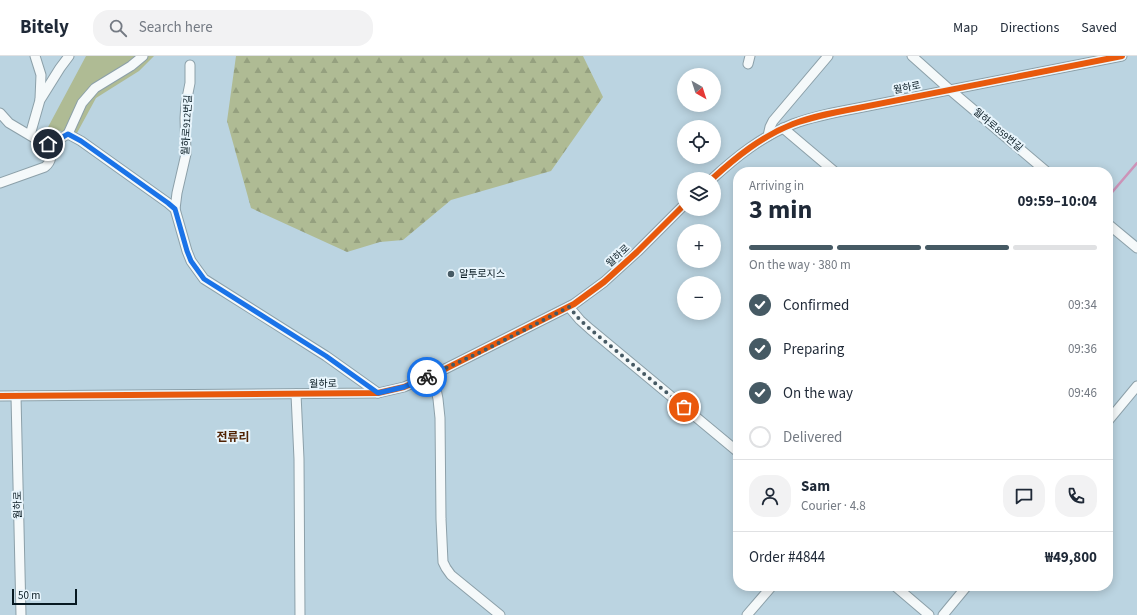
<!DOCTYPE html>
<meta charset="utf-8">
<style>
body{margin:0;font-family:"Source Sans 3","Noto Sans KR",sans-serif;background:#f2f2f3;color:#1f2937;height:100vh;display:flex;flex-direction:column;font-size:15px;white-space:nowrap}
*{box-sizing:border-box;margin:0}
p{font-size:13px;color:#747a83}
.icon{flex:none;width:22px;height:22px;fill:none;stroke:currentColor;stroke-width:2;stroke-linecap:round;stroke-linejoin:round}
.map{position:relative;flex:1;overflow:hidden}
.details{position:absolute;left:733px;top:111px;width:380px;height:424px;display:flex;flex-direction:column;background:#fff;border-radius:16px;box-shadow:0 2px 10px #0003}
.details>*{flex:none}
.needle{width:26px;rotate:141deg}
.fabs{position:absolute;left:677px;top:12px;display:grid;gap:8px}
.fabs a{display:grid;place-items:center;width:44px;height:44px;border-radius:50%;background:#fff;box-shadow:0 2px 10px #0003;font-size:20px}
.scale{position:absolute;left:12px;bottom:10px;width:65px;box-sizing:border-box;padding-left:4px;border:2px solid #071921;border-top:0;font-size:11px;line-height:14px;white-space:nowrap;color:#071921;-webkit-text-stroke:3px #e8f5fc;paint-order:stroke}
.pin{position:absolute;display:grid;place-items:center;width:34px;height:34px;color:#fff;margin:-17px;border:2px solid #fff;border-radius:50%;box-shadow:0 1px 4px #0007}
.courier{position:absolute;display:grid;place-items:center;width:40px;height:40px;margin:-20px;border:3px solid #1a73e8;border-radius:50%;background:#fff;color:#222;box-shadow:0 1px 5px #0007}
.summary em{font-style:normal;font-weight:700}
.summary div{display:flex;flex-direction:column-reverse}
.summary{display:flex;align-items:center;justify-content:space-between;height:68px;padding:0 16px}
h1{font-size:26px;font-weight:700;line-height:30px}
.bar{display:grid;grid-template-columns:repeat(4,1fr);gap:6px 4px;align-content:center;height:48px;padding:0 16px}
.bar i{height:5px;border-radius:3px;background:#e0e1e3}
.bar .selected{background:#465a64}
.bar p{grid-column:span 4}
.line{display:flex;align-items:center;gap:10px;padding:0 16px;border-top:1px solid #e0e1e3}
.line div{flex:1}
.round{display:grid;place-items:center;flex:none;width:42px;height:42px;border-radius:16px;background:#f2f2f3}
ol{padding:0 16px;list-style:none}
li{display:flex;align-items:center;gap:12px;height:44px}
li p{margin-inline-start:auto}
li .icon{padding:4px;border-radius:50%;background:#465a64;color:#fff;stroke-width:4}
li:last-child{color:#747a83}
li i{width:22px;height:22px;border:2px solid #e0e1e3;border-radius:50%}
header{display:flex;align-items:center;gap:24px;box-sizing:border-box;height:56px;padding:0 20px;background:#fff;border-bottom:1px solid #e0e1e3}
header strong{font-size:19px}
nav{display:flex;gap:22px;margin-inline-start:auto;font-size:14px}
.search{width:280px;height:36px;background:#f2f2f3;display:flex;align-items:center;gap:10px;box-sizing:border-box;padding:0 14px;border-radius:16px;color:#747a83;font-size:15px}
.map>svg:first-child{display:block}
.forest{fill:url(#forest-firs)}
.park{fill:#afbb94}
.lines{fill:none;stroke-linecap:round;stroke-linejoin:round}
.stream{stroke:#cc93b8;stroke-width:2.5}
.minor-casing{stroke:#8ca0a9;stroke-width:11}
.minor{stroke:#f5f9fa;stroke-width:9}
.cycleway-casing{stroke:#e8f5fc;stroke-width:8}
.cycleway{stroke:#e8590c;stroke-width:6}
.done{stroke:#465a64;stroke-width:4;stroke-dasharray:0 7.2}
.route{stroke:#1a73e8;stroke-width:5}
.poi-dot{fill:#465a64;stroke:#e8f5fc;stroke-width:1.5}
.labels{text-anchor:middle;dominant-baseline:central;stroke-width:4;stroke-linejoin:round;paint-order:stroke}
.street-label{font-size:10px;fill:#071921;stroke:#e8f5fc}
.poi-label{font-size:10px;fill:#071921;stroke:#e8f5fc;text-anchor:start}
.quarter-label{font-size:12px;font-weight:bold;fill:#512304;stroke:#e8f5fc}
</style>
<header>
<strong>Bitely</strong>
<div class="search"><svg class="icon" aria-label="search" viewBox="0 0 24 24"><circle cx="10" cy="10" r="6"/><path d="M15 15l6 6"/></svg>Search here</div>
<nav><a>Map</a><a>Directions</a><a>Saved</a></nav>
</header>
<div class="map">
<svg width="1137" height="559" viewBox="0 0 1137 559">
<defs>
<pattern id="forest-firs" width="22" height="20" patternUnits="userSpaceOnUse"><rect width="22" height="20" fill="#afbb94"/><path d="M5 1l3.5 6h-7zM16 11l3.5 6h-7z" fill="#95a07f"/></pattern>
</defs>
<rect width="100%" height="100%" fill="#bbd4e1"/>
<polygon class="forest" points="236,0 583,0 603,41 551,115 451,144 403,184 380,186 347,196 251,152 227,65"/>
<polygon class="park" points="86,0 154,0 139,15 96,42 77,77 47,73"/>
<g class="lines">
<polyline class="stream" points="1108,141 1137,107"/>
<g class="minor-casing">
<g id="minor">
<polyline points="35,0 41,19 40,43"/>
<polyline points="912,0 949,33 1047,116"/>
<polyline points="748,8 750,0"/>
<polyline points="0,57 9,67 41,86 48,88 54,86 68,78 81,85 168,147 175,153 187,195 191,205 204,223 326,300 378,337"/>
<polyline points="783,72 835,116"/>
<polyline points="68,78 82,47 95,32 131,10 143,0"/>
<polyline points="30,79 40,44 60,12 69,0"/>
<polyline points="768,80 770,71 773,65 828,0"/>
<path d="M712,123C736,101 762,80 793,68C814,60 836,56 858,52L1122,0"/>
<path d="M0,127L45,111C54,103 50,98 48,88"/>
<polyline points="175,153 177,137 186,98 185,62 186,47 190,27 190,9"/>
<polyline points="1108,168 1137,192"/>
<polyline points="569,251 580,264 590,273 738,396"/>
<polyline points="433,318 438,343 440,362 441,463 443,506 446,512 451,519 500,559"/>
<polyline points="296,338 299,403 300,559"/>
<polyline points="0,340 378,337 404,331 445,313 574,248 604,226 637,196 684,149"/>
<polyline points="16,340 21,559"/>
<polyline points="1108,365 1137,330"/>
<polyline points="895,530 929,559"/>
<polyline points="747,559 772,530"/>
<polyline points="943,559 967,530"/>
</g>
</g>
<use href="#minor" class="minor"/>
<g class="cycleway-casing">
<g id="cycleway">
<path d="M712,123C736,101 762,80 793,68C814,60 836,56 858,52L1122,0"/>
<polyline points="0,340 378,337 404,331 445,313 574,248 604,226 637,196 684,149"/>
</g>
</g>
<use href="#cycleway" class="cycleway"/>
</g>
<g class="lines">
<polyline class="done" points="427,321 487,293 569,251 580,264 590,273 684,351"/>
<polyline class="route" points="48,88 54,86 68,78 81,85 168,147 175,153 187,195 191,205 204,223 326,300 378,337 404,331 427,321"/>
</g>
<circle class="poi-dot" cx="451" cy="218" r="4"/>
<g class="labels">
<g class="street-label">
<text transform="translate(907 32) rotate(-11)">월하로</text>
<text transform="translate(187 69) rotate(-87)">월하로912번길</text>
<text transform="translate(998 74) rotate(40)">월하로859번길</text>
<text transform="translate(618 200) rotate(-43)">월하로</text>
<text transform="translate(323 328) rotate(-1)">월하로</text>
<text transform="translate(18 449) rotate(-91)">월하로</text>
</g>
<g class="poi-label">
<text x="459" y="218">알투로지스</text>
</g>
<g class="quarter-label">
<text x="233" y="381">전류리</text>
</g>
</g>
</svg>
<div class="fabs">
<a><svg class="needle" viewBox="-14 -14 28 28"><path d="M0-13l5 13h-10z" fill="#e53935"/><path d="M0 13l5-13h-10z" fill="#747a83"/></svg></a>
<a><svg class="icon" aria-label="locate" viewBox="0 0 24 24"><circle cx="12" cy="12" r="6"/><path d="M12 2v4M12 18v4M2 12h4M18 12h4"/></svg></a>
<a><svg class="icon" aria-label="layers" viewBox="0 0 24 24"><path d="M12 4l9 5-9 5-9-5zM3 14l9 5 9-5"/></svg></a>
<a>+</a>
<a>−</a>
</div>
<div class="scale">50 m</div>
<div class="pin" style="left:684px;top:351px;background:#ea580c"><svg class="icon" aria-label="bag" viewBox="0 0 24 24"><path d="M5 8h14l-1 12H6zM9 8a3 3 0 0 1 6 0"/></svg></div>
<div class="pin" style="left:48px;top:88px;background:#1f2937"><svg class="icon" aria-label="home" viewBox="0 0 24 24"><path d="M3 11l9-7 9 7M6 9v11h12V9"/></svg></div>
<div class="courier" style="left:427px;top:321px"><svg class="icon" aria-label="bike" viewBox="0 0 24 24"><circle cx="6" cy="16" r="4"/><circle cx="18" cy="16" r="4"/><path d="M6 16l4-8h5l3 8M10 8l3 8H6M13 5h3"/></svg></div>
<section class="details">
<div class="summary"><div><h1>3 min</h1><p>Arriving in</p></div><em>09:59–10:04</em></div>
<div class="bar"><i class="selected"></i><i class="selected"></i><i class="selected"></i><i></i><p>On the way · 380 m</p></div>
<ol>
<li><svg class="icon" aria-label="check" viewBox="0 0 24 24"><path d="M5 12l5 5 9-10"/></svg>Confirmed<p>09:34</p></li>
<li><svg class="icon" aria-label="check" viewBox="0 0 24 24"><path d="M5 12l5 5 9-10"/></svg>Preparing<p>09:36</p></li>
<li><svg class="icon" aria-label="check" viewBox="0 0 24 24"><path d="M5 12l5 5 9-10"/></svg>On the way<p>09:46</p></li>
<li><i></i>Delivered</li>
</ol>
<div class="line" style="height:72px"><a class="round"><svg class="icon" aria-label="person" viewBox="0 0 24 24"><circle cx="12" cy="8" r="4"/><path d="M4 21q1-7 8-7t8 7"/></svg></a><div><b>Sam</b><p>Courier · 4.8</p></div><a class="round"><svg class="icon" aria-label="chat" viewBox="0 0 24 24"><path d="M4 5h16v11H9l-5 4z"/></svg></a><a class="round"><svg class="icon" aria-label="phone" viewBox="0 0 24 24"><path d="M5 4h4l2 5-3 2q2 4 5 5l2-3 5 2v4C11 20 4 13 5 4z"/></svg></a></div>
<div class="line" style="height:52px"><div>Order #4844</div><b>₩49,800</b></div>
</section>
</div>
